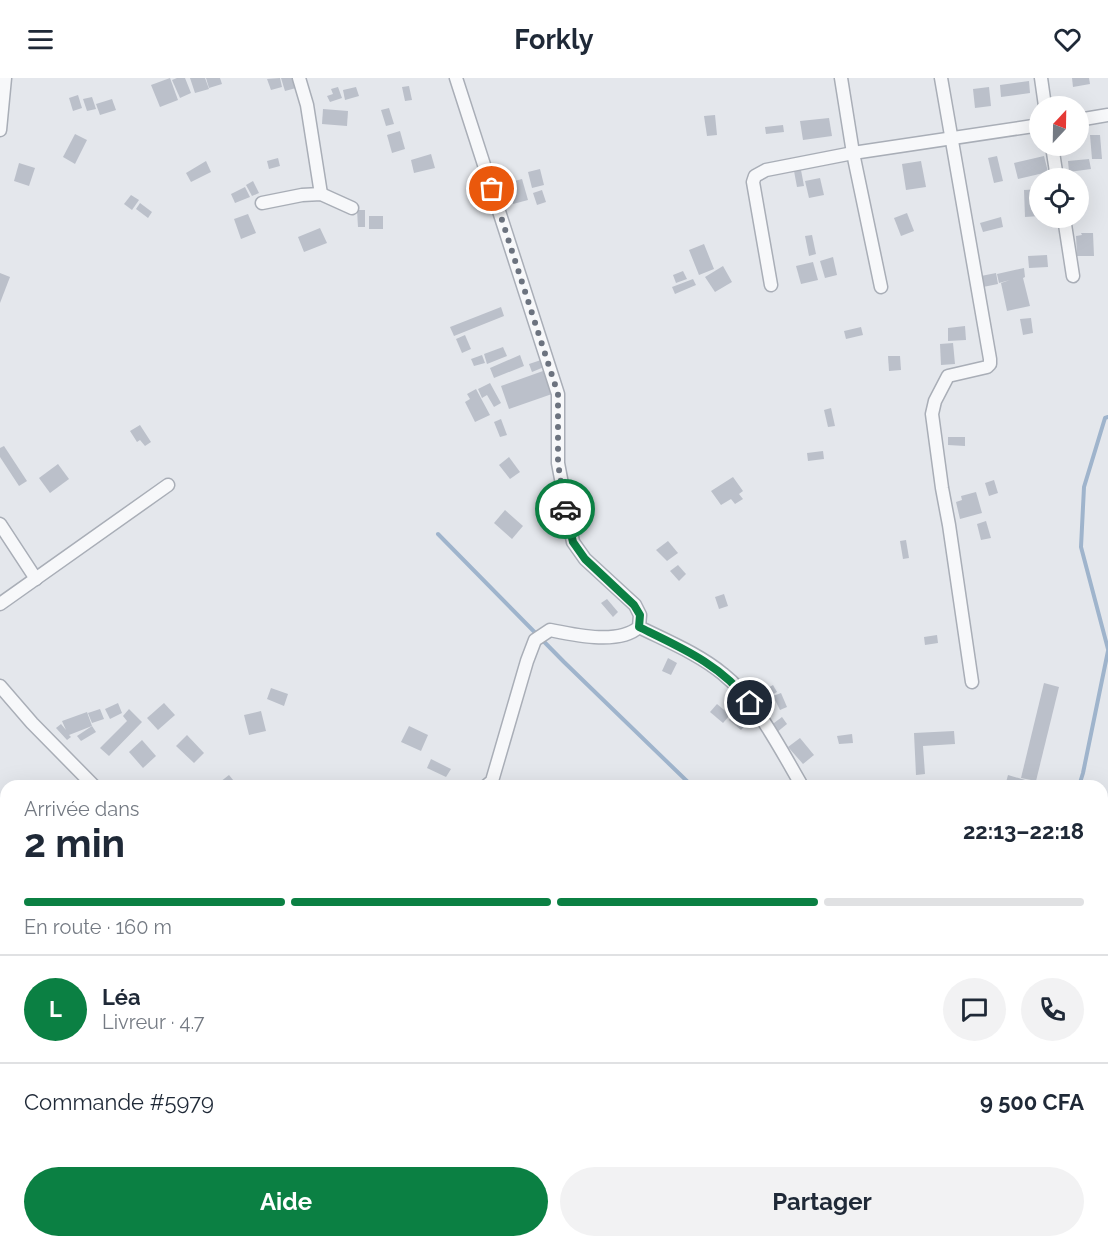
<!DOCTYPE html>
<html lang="fr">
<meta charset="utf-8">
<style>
body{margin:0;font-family:Raleway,sans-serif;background:#f2f2f3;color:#1f2937;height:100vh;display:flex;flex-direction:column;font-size:22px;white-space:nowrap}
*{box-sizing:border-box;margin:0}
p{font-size:20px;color:#747a83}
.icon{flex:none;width:33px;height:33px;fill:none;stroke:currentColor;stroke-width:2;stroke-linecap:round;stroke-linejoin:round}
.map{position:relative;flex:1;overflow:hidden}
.panel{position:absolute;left:0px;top:702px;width:1108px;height:468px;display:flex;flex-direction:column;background:#fff;border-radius:18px 18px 0 0;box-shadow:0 6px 24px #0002}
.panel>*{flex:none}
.needle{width:39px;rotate:22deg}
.buttons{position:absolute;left:1029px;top:18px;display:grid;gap:12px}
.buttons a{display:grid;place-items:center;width:60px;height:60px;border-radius:50%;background:#fff;box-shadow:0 6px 24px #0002;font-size:30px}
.pin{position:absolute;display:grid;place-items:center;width:51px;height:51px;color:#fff;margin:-26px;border:3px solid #fff;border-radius:50%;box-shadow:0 2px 6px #0007}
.courier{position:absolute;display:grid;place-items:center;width:60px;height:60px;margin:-30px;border:4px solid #0b8043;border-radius:50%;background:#fff;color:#222;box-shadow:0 2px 8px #0007}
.summary em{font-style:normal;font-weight:700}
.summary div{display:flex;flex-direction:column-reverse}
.summary{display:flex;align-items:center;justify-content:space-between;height:102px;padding:0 24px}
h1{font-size:39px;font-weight:700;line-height:45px}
.bar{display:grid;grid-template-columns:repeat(4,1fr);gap:9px 6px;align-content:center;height:72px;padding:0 24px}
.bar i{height:8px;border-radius:4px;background:#e0e1e3}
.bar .selected{background:#0b8043}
.bar p{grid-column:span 4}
.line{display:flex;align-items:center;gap:15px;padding:0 24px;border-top:2px solid #e0e1e3}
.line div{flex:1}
.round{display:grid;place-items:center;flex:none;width:63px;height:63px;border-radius:32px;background:#f2f2f3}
.cta{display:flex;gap:12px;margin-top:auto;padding:12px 24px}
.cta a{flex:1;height:69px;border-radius:36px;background:#0b8043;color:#fff;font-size:24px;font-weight:700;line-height:69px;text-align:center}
.cta a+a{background:#f2f2f3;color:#1f2937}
header{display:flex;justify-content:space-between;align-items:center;height:78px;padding:0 24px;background:#fff;font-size:27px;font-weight:700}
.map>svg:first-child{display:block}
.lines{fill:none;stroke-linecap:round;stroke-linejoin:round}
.stream{stroke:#9fb4cc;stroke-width:4}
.building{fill:#bbc0ca}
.street-casing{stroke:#a9aeb7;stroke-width:15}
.street{stroke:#f7f8fa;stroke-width:12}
.done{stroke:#6c737f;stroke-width:6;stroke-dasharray:0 10.8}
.route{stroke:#0b8043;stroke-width:8}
</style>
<header><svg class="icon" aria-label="menu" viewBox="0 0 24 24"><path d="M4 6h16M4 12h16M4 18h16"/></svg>Forkly<svg class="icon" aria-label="heart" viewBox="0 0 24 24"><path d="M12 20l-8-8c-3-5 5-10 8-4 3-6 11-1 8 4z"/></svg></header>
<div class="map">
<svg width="1108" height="1170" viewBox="0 0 1108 1170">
<rect width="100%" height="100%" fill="#e4e7ec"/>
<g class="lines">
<g class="stream">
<polyline points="1108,339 1105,340 1084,409 1081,469 1108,571"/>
<polyline points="438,456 564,584 692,708"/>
<polyline points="1079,708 1083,695 1108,573"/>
<polyline points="864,1164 865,1170"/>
<polyline points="905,1170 912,1164"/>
</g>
</g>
<g class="building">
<polygon points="170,0 178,22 160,29 151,7"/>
<polygon points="177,0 185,0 191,15 180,20 172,2"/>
<polygon points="190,0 205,0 209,11 195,15"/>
<polygon points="206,0 220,0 222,6 209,10"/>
<polygon points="280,0 282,9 271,12 267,1"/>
<polygon points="281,0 293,0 296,10 285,13"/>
<polygon points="1072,0 1089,0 1090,6 1073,9"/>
<polygon points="1029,3 1030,15 1001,19 1000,7"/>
<polygon points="409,8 412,22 405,23 402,9"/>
<polygon points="338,9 342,20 330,24 327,18 333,16 331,11"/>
<polygon points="356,9 359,18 345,22 343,12"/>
<polygon points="989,9 991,28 975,30 973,11"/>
<polygon points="78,17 82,30 73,33 69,20"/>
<polygon points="92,19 96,31 87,33 83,21"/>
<polygon points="112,21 116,32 100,37 96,26"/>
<polygon points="389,30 394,46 386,48 381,32"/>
<polygon points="323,31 348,33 347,48 322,46"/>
<polygon points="715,37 717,57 707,58 704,38"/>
<polygon points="829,40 832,58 803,62 800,43"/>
<polygon points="783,47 784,54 766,56 765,49"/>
<polygon points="400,53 405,71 392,75 387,57"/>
<polygon points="75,56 87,62 75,86 63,79"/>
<polygon points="1090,57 1100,57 1102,81 1092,81"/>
<polygon points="431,76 435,90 414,95 411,82"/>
<polygon points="997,78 1003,103 994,105 988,80"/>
<polygon points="1044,78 1048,94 1018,101 1014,85"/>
<polygon points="278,80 280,88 269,91 267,83"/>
<polygon points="1089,81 1091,91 1069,94 1068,83"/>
<polygon points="206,83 211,94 191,104 186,95"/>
<polygon points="921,83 926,109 906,112 902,86"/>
<polygon points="19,85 35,90 29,108 14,103"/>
<polygon points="540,91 544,107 532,110 528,94"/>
<polygon points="801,92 804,108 797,109 794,93"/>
<polygon points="820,100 824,117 809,120 805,103"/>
<polygon points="522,101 528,122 513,126 507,105"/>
<polygon points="253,103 259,115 252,118 246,107"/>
<polygon points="245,109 250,119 235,125 231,116"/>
<polygon points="1040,111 1040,138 1025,139 1024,112"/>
<polygon points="542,112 546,124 537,127 533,115"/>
<polygon points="131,117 139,122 132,132 124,126"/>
<polygon points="140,125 152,134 148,140 136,131"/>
<polygon points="357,132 365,132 365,149 358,149"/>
<polygon points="907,135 914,153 901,158 894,140"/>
<polygon points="248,136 256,155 241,161 234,141"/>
<rect x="369" y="138" width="14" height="13"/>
<polygon points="1001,139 1003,149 983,154 980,145"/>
<polygon points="320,150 327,165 304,174 298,159"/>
<polygon points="1081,155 1093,155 1094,178 1077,178 1076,158 1082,157"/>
<polygon points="812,157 816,176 809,178 805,158"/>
<polygon points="704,166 714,191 699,197 689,172"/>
<polygon points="1047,177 1048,189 1029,190 1028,178"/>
<polygon points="833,179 837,197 825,200 820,183"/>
<polygon points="813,184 818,202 801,206 796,188"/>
<polygon points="723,188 732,204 715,214 705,199"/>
<polygon points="1024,190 1025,199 1023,200 1030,228 1007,233 1001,205 1010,202 999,205 997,196"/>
<polygon points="683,193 687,201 676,205 673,197"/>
<polygon points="0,195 10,199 0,225"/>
<polygon points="996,195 998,206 983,209 981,198"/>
<polygon points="693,201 696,207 675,216 672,209"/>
<polygon points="501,229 504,238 454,258 450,249"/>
<polygon points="1031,240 1033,255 1023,257 1020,241"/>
<polygon points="965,248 966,262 948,263 948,250"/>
<polygon points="861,249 863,257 846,261 844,253"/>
<polygon points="465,257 471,271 462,275 456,261"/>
<polygon points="953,265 955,286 941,287 940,266"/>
<polygon points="503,269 507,278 487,286 484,276"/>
<polygon points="482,277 485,285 474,288 471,281"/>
<polygon points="520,277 524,288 494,300 490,290"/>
<polygon points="888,278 900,278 901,292 889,293"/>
<polygon points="541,282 544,289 532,294 529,286"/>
<polygon points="543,293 552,316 509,331 501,308"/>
<polygon points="490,305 501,325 494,329 487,317 482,320 478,311"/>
<polygon points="476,311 490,337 475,344 465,324 470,321 467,316"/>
<polygon points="831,330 835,348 828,349 824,332"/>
<polygon points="501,341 507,357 500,359 494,344"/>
<polygon points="140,347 151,364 145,368 140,362 137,364 130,353"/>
<polygon points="948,359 965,359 965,368 948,367"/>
<polygon points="4,368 27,403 19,408 0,379 0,370"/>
<polygon points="823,373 824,381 808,383 807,375"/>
<polygon points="509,379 520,394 510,401 499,387"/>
<polygon points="58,386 69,401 50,415 39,400"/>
<polygon points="733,399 743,413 739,416 743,421 735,426 731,421 721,427 711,413"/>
<polygon points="994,402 998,415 989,418 985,405"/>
<polygon points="976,414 982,435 960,441 956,424 962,422 961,418"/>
<polygon points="505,432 523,448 512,461 494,445"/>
<polygon points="986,443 991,460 981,462 977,446"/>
<polygon points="906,462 909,480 903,481 900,463"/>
<polygon points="668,463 678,475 667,483 656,472"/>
<polygon points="678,487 686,496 679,503 670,493"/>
<polygon points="724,516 728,528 719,531 715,519"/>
<polygon points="607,521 618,534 613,539 601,525"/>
<polygon points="937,557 938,565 925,567 924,559"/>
<polygon points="668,580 677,585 671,597 662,593"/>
<polygon points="1044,605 1059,609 1036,703 1021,700"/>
<polygon points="773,607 777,614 764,621 760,614"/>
<polygon points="271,610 288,616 284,628 267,621"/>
<polygon points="781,615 787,629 780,632 773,618"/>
<polygon points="118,625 122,635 110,641 105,631"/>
<polygon points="164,625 175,637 158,652 147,640"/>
<polygon points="717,626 730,637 723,645 710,634"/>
<polygon points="100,631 104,641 92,645 88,635"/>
<polygon points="129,631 142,644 109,678 100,670 127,643 123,638"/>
<polygon points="261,633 266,653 249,657 244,637"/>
<polygon points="737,633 749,643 741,652 729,642"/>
<polygon points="87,634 92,648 69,657 71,659 67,662 56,650 61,646 66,652 62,643"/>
<polygon points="782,639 787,646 776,655 770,648"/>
<polygon points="92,648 96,654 81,663 77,658"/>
<polygon points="409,648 428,657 421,673 401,664"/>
<polygon points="954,653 955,666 923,668 925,696 916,697 914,655"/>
<polygon points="852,656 853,665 839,666 837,658"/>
<polygon points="187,657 204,675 194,685 176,668"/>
<polygon points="800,660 814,677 803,686 788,669"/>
<polygon points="142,662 156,678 143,690 129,674"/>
<polygon points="431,681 451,691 446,699 427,690"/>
<polygon points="229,697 238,708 223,708 220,704"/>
<polygon points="1008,697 1042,707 1042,708 1005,708"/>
<polygon points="1102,747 1107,747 1105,773 1102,773"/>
<polygon points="1,775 6,777 6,799 0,797"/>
<rect x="580" y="1164" width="23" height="6"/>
</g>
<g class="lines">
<g class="street-casing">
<g id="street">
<polyline points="299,0 307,27 321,116"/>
<path d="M456,0L558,316V385L573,464L585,481L635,527L640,537L639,549C619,567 575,557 550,552L535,562L527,583L492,703L486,708"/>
<polyline points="841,0 853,75 881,209"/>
<polyline points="941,0 990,281 990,286 987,289 948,298 935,323 932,336 942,410 949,447 972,604"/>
<polyline points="1041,0 1045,28"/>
<polyline points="1078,42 1108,37"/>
<polyline points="0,52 5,0"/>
<polyline points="1052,68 1057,100"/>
<polyline points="262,125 302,117 321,116 352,130"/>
<polyline points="1064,140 1073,198"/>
<polyline points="771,207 753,104 755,98 766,92 853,75 1040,47"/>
<polyline points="0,446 36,501"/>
<polyline points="0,526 168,407"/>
<path d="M639,549C667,563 699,576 723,596C755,621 781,672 802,708"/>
<polyline points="0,608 32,645 94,708"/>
<polyline points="0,880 6,883"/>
<polyline points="0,989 6,976"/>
<polyline points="494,1164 499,1170"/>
<polyline points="641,1170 641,1164"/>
</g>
</g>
<use href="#street" class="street"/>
</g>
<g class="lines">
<polyline class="done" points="492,111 558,316 558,385 565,431"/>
<path class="route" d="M565,431L573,464L585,481L634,527L640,537L639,549C680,569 722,587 750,625"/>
</g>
</svg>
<div class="buttons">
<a><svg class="needle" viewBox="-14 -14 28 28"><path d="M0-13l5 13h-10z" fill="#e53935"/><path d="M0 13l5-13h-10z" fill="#747a83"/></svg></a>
<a><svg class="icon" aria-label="locate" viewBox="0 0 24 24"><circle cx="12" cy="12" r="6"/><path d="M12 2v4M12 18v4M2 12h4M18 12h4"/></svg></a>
</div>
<div class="pin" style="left:492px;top:111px;background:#ea580c"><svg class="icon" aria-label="bag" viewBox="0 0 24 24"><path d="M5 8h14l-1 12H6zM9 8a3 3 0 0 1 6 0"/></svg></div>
<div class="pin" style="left:750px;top:625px;background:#1f2937"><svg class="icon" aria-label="home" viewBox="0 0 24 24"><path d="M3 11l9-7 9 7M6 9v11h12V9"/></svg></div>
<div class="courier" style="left:565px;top:431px"><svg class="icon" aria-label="car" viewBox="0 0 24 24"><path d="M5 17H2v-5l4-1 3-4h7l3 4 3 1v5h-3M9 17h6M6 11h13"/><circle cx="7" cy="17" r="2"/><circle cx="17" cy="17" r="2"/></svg></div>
<section class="panel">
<div class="summary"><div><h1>2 min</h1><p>Arrivée dans</p></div><em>22:13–22:18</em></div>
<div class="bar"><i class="selected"></i><i class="selected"></i><i class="selected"></i><i></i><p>En route · 160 m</p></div>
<div class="line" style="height:108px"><b class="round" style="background:#0b8043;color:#fff">L</b><div><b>Léa</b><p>Livreur · 4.7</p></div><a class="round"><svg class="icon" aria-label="chat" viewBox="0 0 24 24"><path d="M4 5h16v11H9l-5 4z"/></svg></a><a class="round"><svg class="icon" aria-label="phone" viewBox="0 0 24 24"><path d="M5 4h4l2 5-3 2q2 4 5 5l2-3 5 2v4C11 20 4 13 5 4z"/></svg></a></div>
<div class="line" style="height:78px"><div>Commande #5979</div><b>9 500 CFA</b></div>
<div class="cta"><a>Aide</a><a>Partager</a></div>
</section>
</div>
